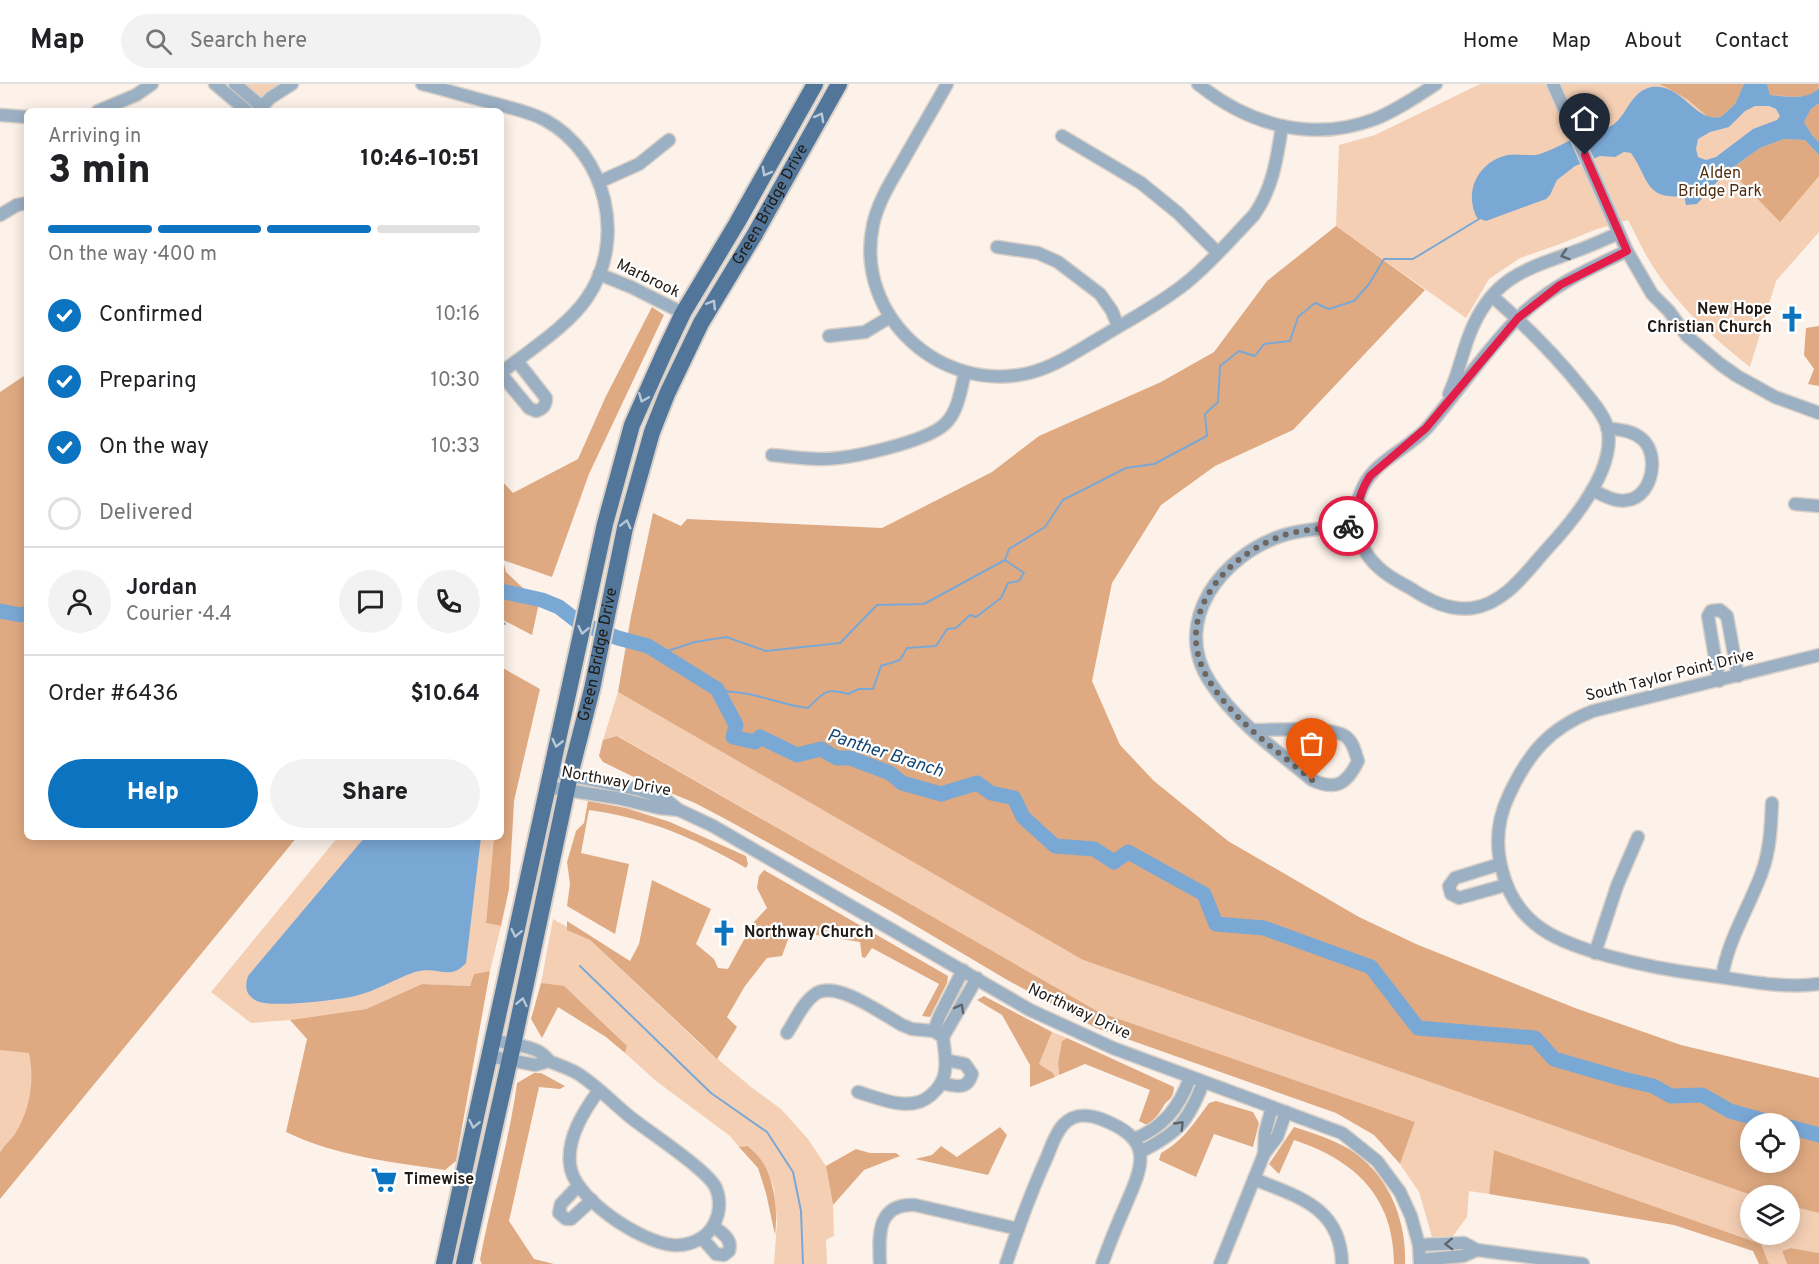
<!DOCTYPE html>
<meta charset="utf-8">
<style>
body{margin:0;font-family:Overpass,sans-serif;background:#f2f2f2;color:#202124;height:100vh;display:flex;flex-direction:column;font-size:22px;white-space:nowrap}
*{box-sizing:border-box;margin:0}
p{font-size:20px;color:#757577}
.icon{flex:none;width:33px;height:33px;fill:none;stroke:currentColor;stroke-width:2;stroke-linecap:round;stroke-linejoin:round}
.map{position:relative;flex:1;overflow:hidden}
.panel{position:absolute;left:24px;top:24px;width:480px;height:732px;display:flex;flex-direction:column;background:#fff;border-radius:9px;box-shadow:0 3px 15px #0003}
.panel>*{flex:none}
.controls{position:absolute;left:1740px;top:1029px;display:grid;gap:12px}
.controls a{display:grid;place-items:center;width:60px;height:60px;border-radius:50%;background:#fff;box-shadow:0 3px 15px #0003;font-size:30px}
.pin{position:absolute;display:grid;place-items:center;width:51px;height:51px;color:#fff;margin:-62px -26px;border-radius:50% 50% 50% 0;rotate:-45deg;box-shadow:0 0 6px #0007}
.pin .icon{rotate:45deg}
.courier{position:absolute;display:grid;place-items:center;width:60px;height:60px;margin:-30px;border:4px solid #e11d48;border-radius:50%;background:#fff;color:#222;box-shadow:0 2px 8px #0007}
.summary em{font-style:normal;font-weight:800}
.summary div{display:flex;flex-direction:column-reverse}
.summary{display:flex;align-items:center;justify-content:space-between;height:102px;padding:0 24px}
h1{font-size:39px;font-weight:800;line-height:45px}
.bar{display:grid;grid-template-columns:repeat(4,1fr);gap:9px 6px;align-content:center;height:72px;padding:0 24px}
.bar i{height:8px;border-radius:4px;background:#e0e0e0}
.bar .current{background:#0b73bf}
.bar p{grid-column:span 4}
.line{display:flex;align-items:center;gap:15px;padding:0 24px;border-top:2px solid #e0e0e0}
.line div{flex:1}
.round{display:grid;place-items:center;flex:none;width:63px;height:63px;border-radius:32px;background:#f2f2f2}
ol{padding:0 24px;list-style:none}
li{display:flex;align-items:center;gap:18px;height:66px}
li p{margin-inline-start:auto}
li .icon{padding:6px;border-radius:50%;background:#0b73bf;color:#fff;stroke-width:4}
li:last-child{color:#757577}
li i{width:33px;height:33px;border:3px solid #e0e0e0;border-radius:50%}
.button{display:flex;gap:12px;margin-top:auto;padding:12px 24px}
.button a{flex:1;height:69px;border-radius:36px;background:#0b73bf;color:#fff;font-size:24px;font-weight:800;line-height:69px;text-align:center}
.button a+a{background:#f2f2f2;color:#202124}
header{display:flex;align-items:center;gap:36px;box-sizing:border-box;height:84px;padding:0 30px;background:#fff;border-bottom:2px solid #e0e0e0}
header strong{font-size:28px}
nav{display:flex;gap:33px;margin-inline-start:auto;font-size:21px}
.search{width:420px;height:54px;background:#f2f2f2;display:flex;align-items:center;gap:15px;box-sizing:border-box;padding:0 21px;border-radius:33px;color:#757577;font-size:22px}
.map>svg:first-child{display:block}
.green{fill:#f4cfb4}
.forest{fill:#dfaa82;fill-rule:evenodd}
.water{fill:#7aa8d5;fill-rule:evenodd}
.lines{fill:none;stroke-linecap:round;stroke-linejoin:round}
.stream{stroke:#7aa8d5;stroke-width:2}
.river{stroke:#7aa8d5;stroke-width:15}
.minor-casing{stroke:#d9d0c8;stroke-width:15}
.major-casing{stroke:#d9d0c8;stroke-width:20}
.minor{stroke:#9cb0c4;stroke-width:12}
.major{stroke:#51769a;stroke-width:16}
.oneway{stroke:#b9c8d7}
.oneway2{stroke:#5e666d}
.done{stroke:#6e6660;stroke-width:6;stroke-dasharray:0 10.8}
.route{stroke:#e11d48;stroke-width:8}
.labels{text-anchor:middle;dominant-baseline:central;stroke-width:4.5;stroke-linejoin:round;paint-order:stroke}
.park-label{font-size:16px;fill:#532f11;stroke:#fff}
.street-label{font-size:16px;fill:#211b16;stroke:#fff}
.poi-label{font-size:16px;font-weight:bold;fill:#211b16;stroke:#fff;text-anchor:start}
.water-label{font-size:18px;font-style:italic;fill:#164873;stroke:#fff}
</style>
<header>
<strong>Map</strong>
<div class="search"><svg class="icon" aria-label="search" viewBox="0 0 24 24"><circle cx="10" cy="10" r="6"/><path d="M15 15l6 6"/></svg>Search here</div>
<nav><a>Home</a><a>Map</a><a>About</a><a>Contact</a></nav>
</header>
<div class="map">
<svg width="1819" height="1180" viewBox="0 0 1819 1180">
<rect width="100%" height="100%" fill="#fcf2ea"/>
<g class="green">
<polygon points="241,0 284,0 260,18"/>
<path d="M1480,0H1819V148L1776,197L1750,283C1713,254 1677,221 1652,181C1643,167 1636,151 1628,136L1597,145L1560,160L1520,174L1489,195L1466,234L1336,142L1339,61L1375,51Z"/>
<polygon points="618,608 1083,876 1751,1111 1750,1150 1790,1150 1790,1122 1819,1129 1819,1169 1791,1164 1782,1167 1787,1180 1769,1180 1761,1160 1494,1066 1489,1110 1469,1107 1467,1133 1453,1152 1432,1153 1419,1108 1400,1080 1415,1038 1099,928 618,652 603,656"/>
<polygon points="338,753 494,753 486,839 501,842 490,887 474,890 470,902 422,900 366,925 290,936 251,939 211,908"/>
<polygon points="553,835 590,856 700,960 751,1003 781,1025 808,1055 826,1082 833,1121 834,1152 826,1156 827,1180 774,1180 777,1138 774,1104 763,1078 748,1062 739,1063 730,1052 656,997 625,969 627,962 541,899"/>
<polygon points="0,875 57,995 0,1088"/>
<polygon points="1052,948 1067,954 1062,957 1058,979 1059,991 1055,993 1053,989 1039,980"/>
</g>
<g class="forest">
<polygon points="1660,0 1744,0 1735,20 1721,33 1708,33 1687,15"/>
<path d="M1767,0H1819C1818,19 1783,11 1770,11Z"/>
<polygon points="1819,19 1819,58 1812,51 1804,38 1811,25"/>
<polygon points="1784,55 1805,56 1819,71 1819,92 1780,138 1730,86 1760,64"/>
<path d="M1336,142L1425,206L1293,346L1215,382L1161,421L1112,499L1092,597L1120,661L1154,697L1228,757L1359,833L1416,860L1575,924L1681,961L1819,994V1129L1790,1122V1112L1751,1111L1083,876L618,608L631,532L653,429L681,442L687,435L882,444L992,388L1039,352L1161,298L1214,268L1267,197ZM1750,1040H1790V1078H1750Z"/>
<polygon points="652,223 664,231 589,390 552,493 503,476 506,488 539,519 532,551 501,535 501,396 513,409 578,375 606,312"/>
<polygon points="1819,242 1819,302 1808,300 1814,285 1804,271 1806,244"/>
<path d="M27,290V753H297L0,1115C0,1107 0,1075 0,1069C3,1062 11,1056 15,1050C30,1026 35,997 29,969L0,966V308Z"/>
<polygon points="501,583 540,605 514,717 509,805 501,842 486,839 494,753 501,753"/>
<polygon points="617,652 1099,928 1415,1038 1400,1080 1374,1051 1336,1029 1096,944 1009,897 889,826 731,738 695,719 644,698 603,678 599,672 603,656"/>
<path d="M588,717L626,724L670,738L746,772L748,780L746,784C692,753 651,735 589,726L581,769L629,780L615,850L567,822L570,800L567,778L576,747L584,739Z"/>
<polygon points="764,786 948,892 947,899 930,933 922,932 939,900 872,864 865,874 862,873 860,858 791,847 782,872 767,874 745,902 727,933 737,943 717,975 590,856 567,846 567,837 630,877 639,860 652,796 711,825 696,860 714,875 718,884 728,885 753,839 767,824 757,804 759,792"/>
<path d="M490,887L456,1077L445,1086C390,1078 336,1072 286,1048L307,955L290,936L366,925L422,900L470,902L474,890Z"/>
<polygon points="541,899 564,902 627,962 625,969 606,953 558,923 542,954 531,935"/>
<polygon points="984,912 1052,948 1039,980 1053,989 1055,993 1030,1003 1030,981 1002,931 977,916"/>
<path d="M1067,954L1174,1003C1173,1017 1168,1014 1163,1023C1158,1032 1154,1035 1147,1041L1139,1037L1150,1006L1085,980L1059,991L1058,979L1062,957Z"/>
<path d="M534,989H541L565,1002L560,1005L539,1003L509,1137L534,1175L554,1180H482L480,1176C491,1117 509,1059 517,999Z"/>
<path d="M1216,1017L1253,1028L1259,1039L1253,1063L1214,1050L1196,1093L1159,1076L1161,1069C1183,1057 1194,1039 1209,1019Z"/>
<polygon points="1000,1043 1007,1051 988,1091 915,1075 932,1071 941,1062 957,1073"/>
<path d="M1294,1043C1313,1049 1332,1055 1349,1065C1388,1089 1407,1136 1405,1180H1394C1394,1112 1354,1076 1294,1056L1279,1090L1269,1080Z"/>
<path d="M748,1062C753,1067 760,1073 764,1080C775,1101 778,1127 775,1151L766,1109L758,1084L739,1063Z"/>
<polygon points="856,1065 870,1069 896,1069 900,1072 864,1086 833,1121 826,1082"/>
<polygon points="1494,1066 1761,1160 1769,1180 1759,1180 1753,1167 1674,1141 1489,1110"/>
<polygon points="1791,1164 1819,1169 1819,1180 1787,1180 1782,1167"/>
</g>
<g class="water">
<path d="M1744,0H1767L1770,11C1786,12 1808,17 1819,4V19L1811,25L1804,38L1812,51L1819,58V71L1805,56L1784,55L1760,64L1724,90L1697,120L1686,121L1684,112C1644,116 1649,94 1631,69L1624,68L1615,73L1600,72L1575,82L1557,96L1550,111L1546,115L1486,137L1477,134C1463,107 1479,77 1508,71C1519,69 1530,73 1540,70C1558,64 1573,53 1591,48C1597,46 1603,46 1609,43C1627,35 1629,7 1652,3C1677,0 1690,26 1707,32C1711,34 1717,33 1721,33L1735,20ZM1755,22H1769L1776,25L1780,32L1777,36L1753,45L1716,73L1706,76L1698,73L1696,65L1698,55L1710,48L1729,43L1745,27Z"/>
<path d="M365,753H481L466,879C449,898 438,881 415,888C395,895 376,907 355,912C338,916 268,925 255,916C245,910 245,902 248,892Z"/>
</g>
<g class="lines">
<g class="stream">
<polyline points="501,537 505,540"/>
<polyline points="661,569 695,558 726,553 766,567 840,559 877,521 924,520 1005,476"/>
<path d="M717,605C730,609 740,608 753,611C772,615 788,622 808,624C823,609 826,603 848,610L859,605H873L881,582L900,576L907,564L936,562L947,545L956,544L970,531L976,533L1001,514L1008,499L1019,497L1024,489L1005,476L1009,465L1045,443L1063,416L1126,384L1154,380L1207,352L1205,330L1218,318L1220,282L1239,267L1255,272L1264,260L1290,257L1298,233L1315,219L1329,225L1354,217L1369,200L1384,175H1413L1479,135"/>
<polyline points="580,882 711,1009 767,1048 793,1088 801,1127 803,1180"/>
</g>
<g class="river">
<polyline points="501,507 542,516 559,523 577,537 595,545 618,554 648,562 717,605 736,641 733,653 755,658 760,653 797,671 821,665 837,674 850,674 890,689 902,699 941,710 977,699 991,709 1014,714 1023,733 1055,762 1094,765 1114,778 1128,768 1204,810 1216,840 1264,844 1371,883 1418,944 1535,954 1554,975 1623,995 1653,1002 1671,1012 1702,1011 1730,1027 1777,1040"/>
<polyline points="0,527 21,531 27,529"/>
<polyline points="1790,1043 1819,1051"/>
</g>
<g class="minor-casing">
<g id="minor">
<polyline points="215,0 247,27"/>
<polyline points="235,0 262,23"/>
<path d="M422,0C446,6 469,13 493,19C510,24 528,27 545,36C607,70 627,156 587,214C567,243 528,267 501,289"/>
<path d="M947,0C933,25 918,50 904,75C892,96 878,117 873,141C854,231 940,310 1029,289C1054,283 1076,268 1098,255C1127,237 1159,221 1186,199C1211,179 1232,154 1254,131C1273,104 1277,74 1282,42"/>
<path d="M1198,0C1249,41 1312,59 1375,35C1397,26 1416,13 1436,0"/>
<polyline points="1553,0 1627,167 1652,210 1669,227 1687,252 1720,280 1737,292 1775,313 1819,329"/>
<polyline points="98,27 136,11 152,0"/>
<polyline points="258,27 270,14 292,0"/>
<polyline points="0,31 27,33"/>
<polyline points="1062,52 1141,99 1178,129 1217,168"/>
<polyline points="599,98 639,80 669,56"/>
<polyline points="0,131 17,121 27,119"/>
<polyline points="997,163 1038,169 1058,178 1100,210 1112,227 1118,242"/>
<polyline points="599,190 631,203 683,229"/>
<path d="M1492,212C1524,240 1553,269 1580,302C1589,314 1602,327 1607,342C1618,383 1573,437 1547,465C1527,487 1506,519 1473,524C1449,527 1430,517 1410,504C1399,498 1387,492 1378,483C1356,463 1350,430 1363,403C1376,376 1408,365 1427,344C1457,309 1484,269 1516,236C1547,204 1588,185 1627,167"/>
<polyline points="829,252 865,248 890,233"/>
<path d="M501,290L529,324L536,327C543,325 546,322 546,314L517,277"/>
<path d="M1449,310C1460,287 1463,262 1474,240C1497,191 1530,184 1576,167C1591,162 1605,155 1619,149"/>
<path d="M772,371C789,373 805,375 822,375C850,375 926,358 945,340C958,328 961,305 965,288"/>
<path d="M1592,406C1603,411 1616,419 1628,416C1653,412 1660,370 1642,355C1632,346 1620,346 1607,344"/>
<polyline points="1795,420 1819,422"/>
<path d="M1819,571L1593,627C1549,644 1528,670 1509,711C1497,736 1495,760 1502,786C1516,842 1558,858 1608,872C1641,881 1673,887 1706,891C1744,896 1781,905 1819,900"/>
<polyline points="1719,597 1708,532 1711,527 1720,526 1727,532 1738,592"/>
<path d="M1253,646C1274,646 1329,642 1345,652C1353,657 1355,668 1358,677C1347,700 1336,707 1312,696C1276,666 1236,638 1210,598C1170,537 1223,470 1284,451C1307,444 1333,444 1356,441"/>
<polyline points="563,690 637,705 664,714 679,726 713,742 1030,926 1113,964 1342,1049 1377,1077 1400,1108 1411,1132 1419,1161 1420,1180"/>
<polyline points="547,703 617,714 659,724 679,726"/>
<polyline points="1500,780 1455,794 1449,802 1451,810 1459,814 1506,801"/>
<polyline points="1595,869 1617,802 1638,753"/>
<path d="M1722,893C1728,855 1749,824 1762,788C1770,766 1771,743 1772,719"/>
<polyline points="934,947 939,933 963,886"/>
<path d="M787,949C795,937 802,920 814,911C834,894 882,930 902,941L912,945L934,947"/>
<polyline points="943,953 977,894"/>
<path d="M493,956C505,959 532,962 541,969C545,971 547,976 551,978C561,982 571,985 580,991C598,1003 612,1018 629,1032C647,1047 708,1086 716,1104C723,1121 718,1142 703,1153C694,1159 683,1162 672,1161C641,1158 572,1114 570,1080C567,1053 584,1027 599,1006"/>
<polyline points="489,972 535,981 549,977"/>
<path d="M941,999C955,1002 967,1007 972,990L965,980L946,976"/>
<path d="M858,1008C881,1015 911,1029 931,1011C938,1005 944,996 945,987C947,976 944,964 943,953L934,947"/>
<path d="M1134,1055C1164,1043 1179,1023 1190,994"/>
<path d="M1140,1068C1178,1049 1188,1038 1203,999"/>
<polyline points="1264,1070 1265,1049 1272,1023"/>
<path d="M1254,1095C1298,1113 1341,1123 1342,1180"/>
<polyline points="578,1102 561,1120 559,1129 566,1135 571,1135 592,1116"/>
<path d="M702,1154L716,1170L724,1171L729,1167C733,1155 722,1149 713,1142"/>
<polyline points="1419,1161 1464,1159 1477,1166 1583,1180"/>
<polyline points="1420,1176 1463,1172 1477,1166"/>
<path d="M880,1180C879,1152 876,1119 915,1121L1018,1145"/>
<path d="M1006,1180C1018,1144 1031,1108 1047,1073C1051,1063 1055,1050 1063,1041C1074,1029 1087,1030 1101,1035C1156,1056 1143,1081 1124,1125C1116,1143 1109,1161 1102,1180"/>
<polyline points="1220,1180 1264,1070 1277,1053 1286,1028"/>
</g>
</g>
<g class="major-casing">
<g id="major">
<polyline points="444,1180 605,440 632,341 665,267 683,229 737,139 815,0"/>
<path id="s1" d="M464,1180L513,961L570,691L592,605L625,444L652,348L667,310L701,239L755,150L839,0"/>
</g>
</g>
<use href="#minor" class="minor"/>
<use href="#major" class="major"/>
</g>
<defs><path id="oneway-chevron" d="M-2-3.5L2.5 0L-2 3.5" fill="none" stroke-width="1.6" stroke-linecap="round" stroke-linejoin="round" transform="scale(1.5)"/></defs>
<g class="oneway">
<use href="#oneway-chevron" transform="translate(820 33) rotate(-61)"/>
<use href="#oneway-chevron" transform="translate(766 88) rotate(119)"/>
<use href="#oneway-chevron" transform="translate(712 220) rotate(-58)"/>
<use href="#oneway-chevron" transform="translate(643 314) rotate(112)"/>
<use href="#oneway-chevron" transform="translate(626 440) rotate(-76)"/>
<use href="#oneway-chevron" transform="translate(583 546) rotate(102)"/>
<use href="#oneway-chevron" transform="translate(557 659) rotate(103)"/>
<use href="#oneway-chevron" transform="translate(516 849) rotate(102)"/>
<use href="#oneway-chevron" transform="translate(522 918) rotate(-78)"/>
<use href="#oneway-chevron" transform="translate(474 1040) rotate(102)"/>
</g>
<g class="oneway2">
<use href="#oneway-chevron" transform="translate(1565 171) rotate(162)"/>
<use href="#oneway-chevron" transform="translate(960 924) rotate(-61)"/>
<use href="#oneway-chevron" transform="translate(1180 1041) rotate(-46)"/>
<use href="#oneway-chevron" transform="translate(1449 1160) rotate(178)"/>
</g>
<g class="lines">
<path class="done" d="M1312,696C1276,666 1235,638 1210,598C1170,536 1222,474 1281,452C1301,445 1326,445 1348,442"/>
<path class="route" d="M1348,442L1356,441C1356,423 1360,407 1370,392L1426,344L1518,234L1560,201L1627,167L1585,71"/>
</g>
<defs>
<g id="church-bare" transform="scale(2.07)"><path d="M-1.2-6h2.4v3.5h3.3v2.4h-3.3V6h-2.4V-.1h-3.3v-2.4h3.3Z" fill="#0b73bf" stroke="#fff" stroke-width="2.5" paint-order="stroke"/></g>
<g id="supermarket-bare" transform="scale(2.07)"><path d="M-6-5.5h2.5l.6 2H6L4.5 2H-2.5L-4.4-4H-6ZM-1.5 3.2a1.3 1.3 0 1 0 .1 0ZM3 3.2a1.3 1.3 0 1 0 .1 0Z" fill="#0b73bf" stroke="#fff" stroke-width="2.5" paint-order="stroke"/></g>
</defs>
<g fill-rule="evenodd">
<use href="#church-bare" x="1792" y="235"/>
<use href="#church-bare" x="724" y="849"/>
<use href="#supermarket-bare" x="384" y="1096"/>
</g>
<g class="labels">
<g class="park-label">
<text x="1720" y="90">Alden<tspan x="1720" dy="18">Bridge Park</tspan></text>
</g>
<g class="street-label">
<text stroke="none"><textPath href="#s1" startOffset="1110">Green Bridge Drive</textPath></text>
<text transform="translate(648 195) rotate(26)">Marbrook</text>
<text stroke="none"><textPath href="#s1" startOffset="624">Green Bridge Drive</textPath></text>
<text transform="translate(1670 592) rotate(-14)">South Taylor Point Drive</text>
<text transform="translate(616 698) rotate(10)">Northway Drive</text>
<text transform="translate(1079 928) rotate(25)">Northway Drive</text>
</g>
<g class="poi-label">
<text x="1772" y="226" text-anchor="end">New Hope<tspan x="1772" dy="18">Christian Church</tspan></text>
<text x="744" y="849">Northway Church</text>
<text x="404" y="1096">Timewise</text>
</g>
<g class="water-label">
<text transform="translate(885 670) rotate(18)">Panther Branch</text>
</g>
</g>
</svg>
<div class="controls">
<a><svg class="icon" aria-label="locate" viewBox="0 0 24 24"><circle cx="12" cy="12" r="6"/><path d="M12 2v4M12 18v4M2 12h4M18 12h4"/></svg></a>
<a><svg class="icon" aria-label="layers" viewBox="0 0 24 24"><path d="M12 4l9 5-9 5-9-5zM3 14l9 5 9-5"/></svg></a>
</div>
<div class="pin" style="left:1312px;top:696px;background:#ea580c"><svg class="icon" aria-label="bag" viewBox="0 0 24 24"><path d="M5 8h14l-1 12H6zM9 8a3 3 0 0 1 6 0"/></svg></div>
<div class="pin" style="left:1585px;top:71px;background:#1f2937"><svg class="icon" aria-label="home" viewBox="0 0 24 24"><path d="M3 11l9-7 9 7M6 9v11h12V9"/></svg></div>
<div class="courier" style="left:1348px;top:442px"><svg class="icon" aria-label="bike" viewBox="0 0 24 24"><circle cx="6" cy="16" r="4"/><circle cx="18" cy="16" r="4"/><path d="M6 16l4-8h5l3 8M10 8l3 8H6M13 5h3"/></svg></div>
<section class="panel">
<div class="summary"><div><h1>3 min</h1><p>Arriving in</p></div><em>10:46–10:51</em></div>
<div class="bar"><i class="current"></i><i class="current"></i><i class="current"></i><i></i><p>On the way · 400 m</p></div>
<ol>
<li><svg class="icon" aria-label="check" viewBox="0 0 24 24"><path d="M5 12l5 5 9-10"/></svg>Confirmed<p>10:16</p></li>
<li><svg class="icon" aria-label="check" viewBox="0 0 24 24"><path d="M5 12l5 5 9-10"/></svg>Preparing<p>10:30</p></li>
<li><svg class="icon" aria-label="check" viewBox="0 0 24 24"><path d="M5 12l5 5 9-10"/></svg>On the way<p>10:33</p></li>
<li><i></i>Delivered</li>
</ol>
<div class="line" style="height:108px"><a class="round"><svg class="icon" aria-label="person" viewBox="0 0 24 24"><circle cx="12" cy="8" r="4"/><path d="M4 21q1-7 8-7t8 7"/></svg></a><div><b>Jordan</b><p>Courier · 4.4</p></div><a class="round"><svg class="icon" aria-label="chat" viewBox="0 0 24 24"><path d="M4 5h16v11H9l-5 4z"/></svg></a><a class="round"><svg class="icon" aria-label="phone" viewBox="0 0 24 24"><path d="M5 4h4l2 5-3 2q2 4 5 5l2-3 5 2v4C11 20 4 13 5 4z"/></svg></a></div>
<div class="line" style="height:78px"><div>Order #6436</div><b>$10.64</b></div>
<div class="button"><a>Help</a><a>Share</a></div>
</section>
</div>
